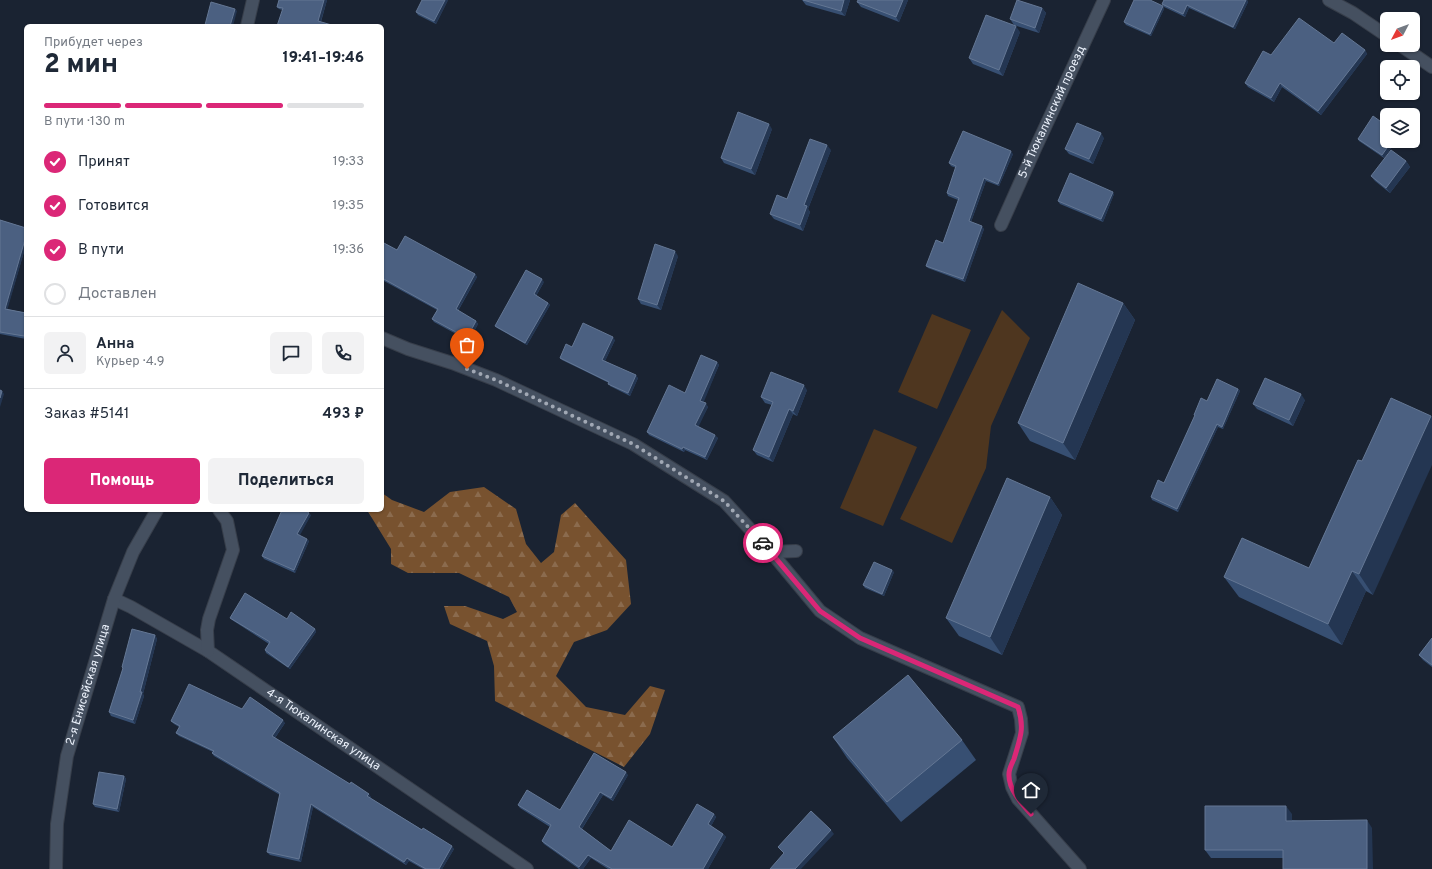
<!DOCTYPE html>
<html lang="ru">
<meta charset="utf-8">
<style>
body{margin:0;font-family:Overpass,sans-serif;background:#f2f2f3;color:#1f2937;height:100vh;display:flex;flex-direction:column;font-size:15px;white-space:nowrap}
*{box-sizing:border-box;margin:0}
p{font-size:13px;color:#747a83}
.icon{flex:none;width:22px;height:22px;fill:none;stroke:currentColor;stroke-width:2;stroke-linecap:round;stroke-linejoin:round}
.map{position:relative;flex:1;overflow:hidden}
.panel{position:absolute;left:24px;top:24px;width:360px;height:488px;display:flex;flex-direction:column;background:#fff;border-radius:6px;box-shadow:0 1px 3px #0004}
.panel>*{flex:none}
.needle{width:26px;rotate:229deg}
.buttons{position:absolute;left:1380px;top:12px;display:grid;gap:8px}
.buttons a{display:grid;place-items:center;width:40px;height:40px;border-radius:6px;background:#fff;box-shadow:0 1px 3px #0004;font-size:20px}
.pin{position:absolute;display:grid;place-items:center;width:34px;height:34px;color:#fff;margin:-41px -17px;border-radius:50% 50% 50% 0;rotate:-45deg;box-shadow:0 0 4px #0007}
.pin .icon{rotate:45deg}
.courier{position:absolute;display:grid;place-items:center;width:40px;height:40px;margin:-20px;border:3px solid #db2777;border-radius:50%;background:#fff;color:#222;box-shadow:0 1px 5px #0007}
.headline em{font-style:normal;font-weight:800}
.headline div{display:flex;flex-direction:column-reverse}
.headline{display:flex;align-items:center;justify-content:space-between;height:68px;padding:0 20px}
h1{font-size:26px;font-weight:800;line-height:30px}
.bar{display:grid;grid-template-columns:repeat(4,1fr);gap:6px 4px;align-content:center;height:48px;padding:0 20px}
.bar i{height:5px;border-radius:3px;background:#e0e1e3}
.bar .current{background:#db2777}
.bar p{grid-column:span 4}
.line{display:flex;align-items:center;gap:10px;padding:0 20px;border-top:1px solid #e0e1e3}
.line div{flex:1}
.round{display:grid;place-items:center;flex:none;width:42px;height:42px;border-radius:6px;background:#f2f2f3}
ol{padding:0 20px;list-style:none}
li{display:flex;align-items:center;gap:12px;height:44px}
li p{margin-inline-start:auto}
li .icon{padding:4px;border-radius:50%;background:#db2777;color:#fff;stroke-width:4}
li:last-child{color:#747a83}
li i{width:22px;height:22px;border:2px solid #e0e1e3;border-radius:50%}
.primary-button{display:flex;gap:8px;margin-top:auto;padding:8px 20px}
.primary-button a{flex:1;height:46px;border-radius:6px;background:#db2777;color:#fff;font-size:16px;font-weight:800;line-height:46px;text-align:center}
.primary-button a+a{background:#f2f2f3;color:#1f2937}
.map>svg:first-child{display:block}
.forest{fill:url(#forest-firs)}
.park{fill:#4e361f}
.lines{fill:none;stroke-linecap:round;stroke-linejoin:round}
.street-casing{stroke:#373e4a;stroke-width:14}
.street{stroke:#455060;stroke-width:12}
.wall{fill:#374f72}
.shaded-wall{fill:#243652}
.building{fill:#4b6081;stroke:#647794}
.done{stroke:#a1a8b4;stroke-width:4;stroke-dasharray:0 7.2}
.route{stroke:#db2777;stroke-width:5}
.labels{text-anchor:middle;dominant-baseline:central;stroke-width:4;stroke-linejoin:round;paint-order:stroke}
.street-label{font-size:12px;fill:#eaf0fa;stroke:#080c13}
</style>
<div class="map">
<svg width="1432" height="869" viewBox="0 0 1432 869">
<defs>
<pattern id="forest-firs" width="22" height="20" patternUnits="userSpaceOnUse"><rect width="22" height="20" fill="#78522f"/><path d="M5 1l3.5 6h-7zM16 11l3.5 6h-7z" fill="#8b6b4e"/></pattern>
</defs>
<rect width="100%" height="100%" fill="#1a2332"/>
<polygon class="forest" points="484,487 516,509 526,544 541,563 554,552 561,515 575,503 626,560 631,604 607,630 574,642 556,676 586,707 625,715 650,686 665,690 650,734 624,767 495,701 494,666 487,641 450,624 444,606 465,606 503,619 517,612 509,597 459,573 408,573 391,564 391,549 367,510 382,510 382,493 392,500 424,512 450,492"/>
<g class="park">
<polygon points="1002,310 1030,338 991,426 986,468 952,543 900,519"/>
<polygon points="932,314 971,330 937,409 898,392"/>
<polygon points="874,429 917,447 883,526 840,508"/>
</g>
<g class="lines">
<g class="street-casing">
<g id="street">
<polyline points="1329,0 1353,13 1387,36"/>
<polyline points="247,26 253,0"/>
<polyline points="1400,45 1432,67"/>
<path id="s1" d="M1001,225L1035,149L1104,0"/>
<polyline points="382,338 408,349 452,363 496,380 633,444 724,501 771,552 796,551"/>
<polyline points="771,552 820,611 860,638 1018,707 1021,719 1022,733 1009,774 1012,787 1018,799 1080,869"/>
<path id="s2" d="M114,599L131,607L208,651L527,869"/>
<polyline points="208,651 207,630 209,619 233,550 227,521 219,510"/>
<path id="s3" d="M56,869L57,824L67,756L114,599L133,552L157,510"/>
</g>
</g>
<use href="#street" class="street"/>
</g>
<g class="wall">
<polygon points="279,0 327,0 321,22 279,9 277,7"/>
<polygon points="448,0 436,24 418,15 416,12"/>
<polygon points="802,0 850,0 845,16 806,5"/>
<polygon points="908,0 899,22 861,7 857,2"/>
<polygon points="1164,0 1247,0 1248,2 1235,29 1189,8 1185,17 1164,7 1162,4"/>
<polygon points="1163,6 1164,9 1151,36 1126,25 1124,22"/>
<polygon points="1042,8 1046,13 1039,33 1014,25 1010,19"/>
<polygon points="1020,32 1003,76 973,64 969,58"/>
<polygon points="1334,43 1365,50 1367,54 1321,115 1282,87 1274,102 1248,87 1245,83 1271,55"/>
<polygon points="772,129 755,175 724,163 721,158"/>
<polygon points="1104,138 1093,164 1069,154 1065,149"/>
<polygon points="1358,139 1387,141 1396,141 1384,158 1359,141"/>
<polygon points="831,150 808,209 810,212 803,231 774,219 770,214 787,199"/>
<polygon points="1013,154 999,186 986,181 971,222 984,229 965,282 928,268 926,266 943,243 958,200 948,196 947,193 956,168 951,166 949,163"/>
<polygon points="1406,161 1410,167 1390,193 1375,181 1371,176"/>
<polygon points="1114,194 1103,222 1060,204 1058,201"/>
<polygon points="0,220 26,228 26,245 7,309 26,313 26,339 0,334"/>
<polygon points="382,242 397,250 475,274 477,277 458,311 476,321 478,324 469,341 434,322 432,319 437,310 384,281 382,278"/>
<polygon points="678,256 661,310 641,304 638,299"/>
<polygon points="544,282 536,296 548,303 550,305 527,345 497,328 495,326"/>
<polygon points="1123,303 1135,320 1075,460 1030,441 1018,423"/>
<polygon points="615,340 605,361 638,378 630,396 610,386 609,383 562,360 560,358 572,347"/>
<polygon points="717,362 719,365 703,402 708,407 698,426 718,438 707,460 685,450 684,452 649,435 647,432"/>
<polygon points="1238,389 1240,391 1223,429 1218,427 1178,512 1152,500 1151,497 1164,483 1195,416 1194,415"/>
<polygon points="807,390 797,416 793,414 773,462 757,455 753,450 772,405 765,403 761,397"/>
<polygon points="1305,400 1293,426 1257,409 1253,404"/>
<polygon points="1358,460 1373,595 1366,591 1342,645 1239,597 1224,577 1309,568"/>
<polygon points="1050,497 1062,515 1002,655 959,636 946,618"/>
<polygon points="311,515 299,535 309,541 295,573 264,559 262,556"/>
<polygon points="894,572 884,596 865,588 863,585"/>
<polygon points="230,618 287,619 315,629 316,632 290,669 266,653 265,650 269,644 232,620"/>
<polygon points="155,635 157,639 143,694 144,696 135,724 111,716 109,712 123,669 122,667"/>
<polygon points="1432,638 1432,667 1423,660 1419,655"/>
<polygon points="242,709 285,723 275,738 350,784 371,797 370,798 454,849 442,869 423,869 409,861 406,865 313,807 301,862 270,855 267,852 280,795 214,756 212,753 213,752 179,736 176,733 179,727 174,724 171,721"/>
<polygon points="833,737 962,740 976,760 901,822 847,758"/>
<polygon points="628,775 613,801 603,795 582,829 611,851 672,847 714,814 716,817 711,826 723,834 726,837 708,869 608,869 591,858 583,869 579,869 544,844 542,841 550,827 520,808 518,805 560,810"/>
<polygon points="124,776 126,779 119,812 95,807 93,804"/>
<polygon points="1292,814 1292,820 1372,828 1283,858 1211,858 1205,850"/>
</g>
<g class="shaded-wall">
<polygon points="324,0 327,0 320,24 318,21"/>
<polygon points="445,0 448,0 436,24 434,21"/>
<polygon points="844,0 850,0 845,16 841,11"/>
<polygon points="903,0 908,0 899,22 896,17"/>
<polygon points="1246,0 1247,0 1248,2 1235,29 1233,27"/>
<polygon points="1187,5 1189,8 1185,17 1183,14"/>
<polygon points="1163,6 1164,9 1151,36 1150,34"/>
<polygon points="1042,8 1046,13 1039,33 1035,28"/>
<polygon points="235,9 237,11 233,26 230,26"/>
<polygon points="1016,26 1020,32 1003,76 999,70"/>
<polygon points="1365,50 1367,54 1321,115 1318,111"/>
<polygon points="1280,83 1282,87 1274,102 1271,98"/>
<polygon points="769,124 772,129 755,175 751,169"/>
<polygon points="1101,133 1104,138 1093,164 1089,159"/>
<polygon points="1392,141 1396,141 1384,158 1382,155"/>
<polygon points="827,145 831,150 808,209 810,212 803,231 800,225 804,205"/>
<polygon points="1011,151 1013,154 999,186 998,184"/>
<polygon points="1406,161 1410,167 1390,193 1386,188"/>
<polygon points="984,178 986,181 970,224 969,221"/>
<polygon points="1113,192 1114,194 1103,222 1101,219"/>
<polygon points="982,226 984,229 965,282 963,279"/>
<polygon points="26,236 26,245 7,311 5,309"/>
<polygon points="675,251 678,256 661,310 657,305"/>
<polygon points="475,274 477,277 457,312 456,309"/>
<polygon points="542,279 544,282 535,297 534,294"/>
<polygon points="548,303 550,305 527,345 525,343"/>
<polygon points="1123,303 1135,320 1075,460 1063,443"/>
<polygon points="476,321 478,324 469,341 467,338"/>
<polygon points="26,328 26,339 24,336"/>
<polygon points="613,337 615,340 604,363 602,360"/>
<polygon points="717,362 719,365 703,404 700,401"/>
<polygon points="636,375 638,378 630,396 628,393"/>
<polygon points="804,385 807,390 797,416 793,411"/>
<polygon points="1238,389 1240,391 1223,429 1222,427"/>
<polygon points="2,391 4,394 0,407 0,398"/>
<polygon points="1301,394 1305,400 1293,426 1289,420"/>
<polygon points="706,403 708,407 698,428 695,425"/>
<polygon points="789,409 793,414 773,462 769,457"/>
<polygon points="1431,416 1432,417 1432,465 1373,595 1359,574"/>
<polygon points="1217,424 1218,427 1178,512 1177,509"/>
<polygon points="715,435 718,438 707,460 705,457"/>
<polygon points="683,447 685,450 684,452 682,449"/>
<polygon points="1050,497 1062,515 1002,655 990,637"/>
<polygon points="309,513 311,515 299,537 297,534"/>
<polygon points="307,539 309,541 295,573 294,570"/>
<polygon points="892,570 894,572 884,596 882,594"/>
<polygon points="1352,571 1366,591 1342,645 1328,624"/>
<polygon points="315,629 316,632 290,669 288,667"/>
<polygon points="155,635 157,639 143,694 144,696 135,724 133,720"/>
<polygon points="283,720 285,723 274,739 272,736"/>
<polygon points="626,772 628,775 613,801 611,798"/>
<polygon points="124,776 126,779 119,812 117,809"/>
<polygon points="600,792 603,795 581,830 579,827"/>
<polygon points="369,794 371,797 369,799 367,796"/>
<polygon points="311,804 313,807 301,862 299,859"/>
<polygon points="1286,806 1292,814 1292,828 1286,821"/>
<polygon points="714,814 716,817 710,828 708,824"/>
<polygon points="1367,820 1372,828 1373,869 1367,869"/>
<polygon points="831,830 834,834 801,869 795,869"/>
<polygon points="723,834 726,837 708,869 703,869"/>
<polygon points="452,846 454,849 442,869 439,869"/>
<polygon points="588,855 591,858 583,869 580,869 579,867"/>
<polygon points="407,858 409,861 406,865 404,862"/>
</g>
<g class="building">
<polygon points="279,0 324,0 318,21 335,26 277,26 283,8 277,7"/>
<polygon points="422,0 445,0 434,21 416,12"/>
<polygon points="803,0 844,0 841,11"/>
<polygon points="858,0 903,0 896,17 857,2"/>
<polygon points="1017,0 1042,8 1035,28 1010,19"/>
<polygon points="1134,0 1150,0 1163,6 1150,34 1124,22"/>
<polygon points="1164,0 1246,0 1233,27 1187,5 1183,14 1162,4"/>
<polygon points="211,2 235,9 230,26 210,26 205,25"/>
<polygon points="986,15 1016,26 999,70 969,58"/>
<polygon points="1299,18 1334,43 1342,33 1365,50 1318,111 1280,83 1271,98 1245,83 1263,51 1271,55"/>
<polygon points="738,112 769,124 751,169 721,158"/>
<polygon points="1373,116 1387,126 1387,141 1392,141 1382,155 1358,139"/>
<polygon points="1077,123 1101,133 1089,159 1065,149"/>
<polygon points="963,131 1011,151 998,184 984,178 969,221 982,226 963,279 926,266 936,240 943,243 959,198 947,193 956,166 949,163"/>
<polygon points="810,139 827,145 804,205 807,206 800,225 770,214 777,195 787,199"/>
<polygon points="1391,150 1406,161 1386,188 1371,176"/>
<polygon points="1070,173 1113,192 1101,219 1058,201"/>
<polygon points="0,220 26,228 26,236 5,309 26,313 26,328 24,336 0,332"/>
<polygon points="405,236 475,274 456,309 476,321 467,338 432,319 438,309 382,278 383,276 382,275 382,242 397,250"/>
<polygon points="655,244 675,251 657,305 638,299"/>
<polygon points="526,270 542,279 534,294 548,303 525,343 495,326"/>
<polygon points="1078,283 1123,303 1063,443 1018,423"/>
<polygon points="583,323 613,337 602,360 636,375 628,393 608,384 609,382 560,358 566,344 572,347"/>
<polygon points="701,355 717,362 700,401 706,403 695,425 715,435 705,457 683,447 682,449 647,432 669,385 685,393"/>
<polygon points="771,372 804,385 793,411 789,409 769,457 753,450 773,402 761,397"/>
<polygon points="1265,378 1301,394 1289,420 1253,404"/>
<polygon points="1217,379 1238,389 1222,427 1217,424 1177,509 1151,497 1158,480 1164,483 1195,415 1194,415 1201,398 1207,401"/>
<polygon points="0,390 2,391 0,398"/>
<polygon points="1391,398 1431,416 1359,574 1352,571 1328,624 1224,577 1242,538 1309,568 1358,460 1362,461"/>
<polygon points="1007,478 1050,497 990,637 946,618"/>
<polygon points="282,510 305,510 309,513 297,534 307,539 294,570 262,556"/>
<polygon points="874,562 892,570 882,594 863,585"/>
<polygon points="245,593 287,619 291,612 315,629 288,667 265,650 270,642 230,618"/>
<polygon points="132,629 155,635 140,692 142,692 133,720 109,712 123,668 122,667"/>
<polygon points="1432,638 1432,665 1419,655"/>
<polygon points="908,675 962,740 887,802 833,737"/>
<polygon points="189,684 242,709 250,697 283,720 272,736 350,784 351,782 369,794 367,796 422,830 423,828 452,846 439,869 426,869 407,858 404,862 311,804 299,859 267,852 280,793 212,753 214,751 176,733 180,726 171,721"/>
<polygon points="594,753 626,772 611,798 600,792 579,827 611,851 629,820 672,847 697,804 714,814 708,824 723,834 703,869 612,869 588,855 579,867 542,841 551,825 518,805 527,790 560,810"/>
<polygon points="99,772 124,776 117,809 93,804"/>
<polygon points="1205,806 1286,806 1286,821 1367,820 1367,869 1283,869 1283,850 1205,850"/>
<polygon points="811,811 831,830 795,869 770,869 784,853 778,847"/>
</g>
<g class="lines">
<polyline class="done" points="467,369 496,380 633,444 724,501 763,543"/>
<path class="route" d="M763,543L820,611L860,638L1018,707C1025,729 1020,738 1014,759C1012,763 1009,769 1009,774C1008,789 1022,804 1031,814"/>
</g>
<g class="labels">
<g class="street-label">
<text stroke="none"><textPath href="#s1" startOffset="124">5-й Тюкалинский проезд</textPath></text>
<text stroke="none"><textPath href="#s3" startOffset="188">2-я Енисейская улица</textPath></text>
<text stroke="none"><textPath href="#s2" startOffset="247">4-я Тюкалинская улица</textPath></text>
</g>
</g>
</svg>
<div class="buttons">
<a><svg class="needle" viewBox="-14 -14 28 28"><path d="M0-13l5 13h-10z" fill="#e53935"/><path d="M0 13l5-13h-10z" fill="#747a83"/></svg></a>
<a><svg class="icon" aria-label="locate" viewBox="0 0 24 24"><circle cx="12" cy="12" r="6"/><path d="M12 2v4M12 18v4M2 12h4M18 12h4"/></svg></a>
<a><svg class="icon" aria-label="layers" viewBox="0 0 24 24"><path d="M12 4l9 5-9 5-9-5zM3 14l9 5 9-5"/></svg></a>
</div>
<div class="pin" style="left:467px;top:369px;background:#ea580c"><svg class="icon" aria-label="bag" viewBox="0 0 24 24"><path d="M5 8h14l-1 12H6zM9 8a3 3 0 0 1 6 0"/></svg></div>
<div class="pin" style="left:1031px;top:814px;background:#1f2937"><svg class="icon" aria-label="home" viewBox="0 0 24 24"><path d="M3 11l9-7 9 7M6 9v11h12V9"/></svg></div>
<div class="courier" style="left:763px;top:543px"><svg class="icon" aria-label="car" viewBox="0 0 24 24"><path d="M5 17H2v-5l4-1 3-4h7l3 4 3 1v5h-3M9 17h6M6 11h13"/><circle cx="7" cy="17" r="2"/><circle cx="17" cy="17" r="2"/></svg></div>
<section class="panel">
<div class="headline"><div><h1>2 мин</h1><p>Прибудет через</p></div><em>19:41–19:46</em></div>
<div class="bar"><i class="current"></i><i class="current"></i><i class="current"></i><i></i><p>В пути · 130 m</p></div>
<ol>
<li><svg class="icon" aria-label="check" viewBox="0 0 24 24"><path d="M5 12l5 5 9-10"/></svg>Принят<p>19:33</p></li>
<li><svg class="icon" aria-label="check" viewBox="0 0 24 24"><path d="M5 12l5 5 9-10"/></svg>Готовится<p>19:35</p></li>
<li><svg class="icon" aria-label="check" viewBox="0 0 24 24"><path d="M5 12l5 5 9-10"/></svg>В пути<p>19:36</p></li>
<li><i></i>Доставлен</li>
</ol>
<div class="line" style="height:72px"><a class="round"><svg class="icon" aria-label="person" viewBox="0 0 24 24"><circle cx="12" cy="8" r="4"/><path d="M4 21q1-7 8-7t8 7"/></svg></a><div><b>Анна</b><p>Курьер · 4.9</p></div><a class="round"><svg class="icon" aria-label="chat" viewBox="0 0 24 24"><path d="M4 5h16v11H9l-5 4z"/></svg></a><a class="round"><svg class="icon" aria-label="phone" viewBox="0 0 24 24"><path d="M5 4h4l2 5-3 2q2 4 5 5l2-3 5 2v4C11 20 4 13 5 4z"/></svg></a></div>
<div class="line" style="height:52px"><div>Заказ #5141</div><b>493 ₽</b></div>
<div class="primary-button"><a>Помощь</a><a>Поделиться</a></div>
</section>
</div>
